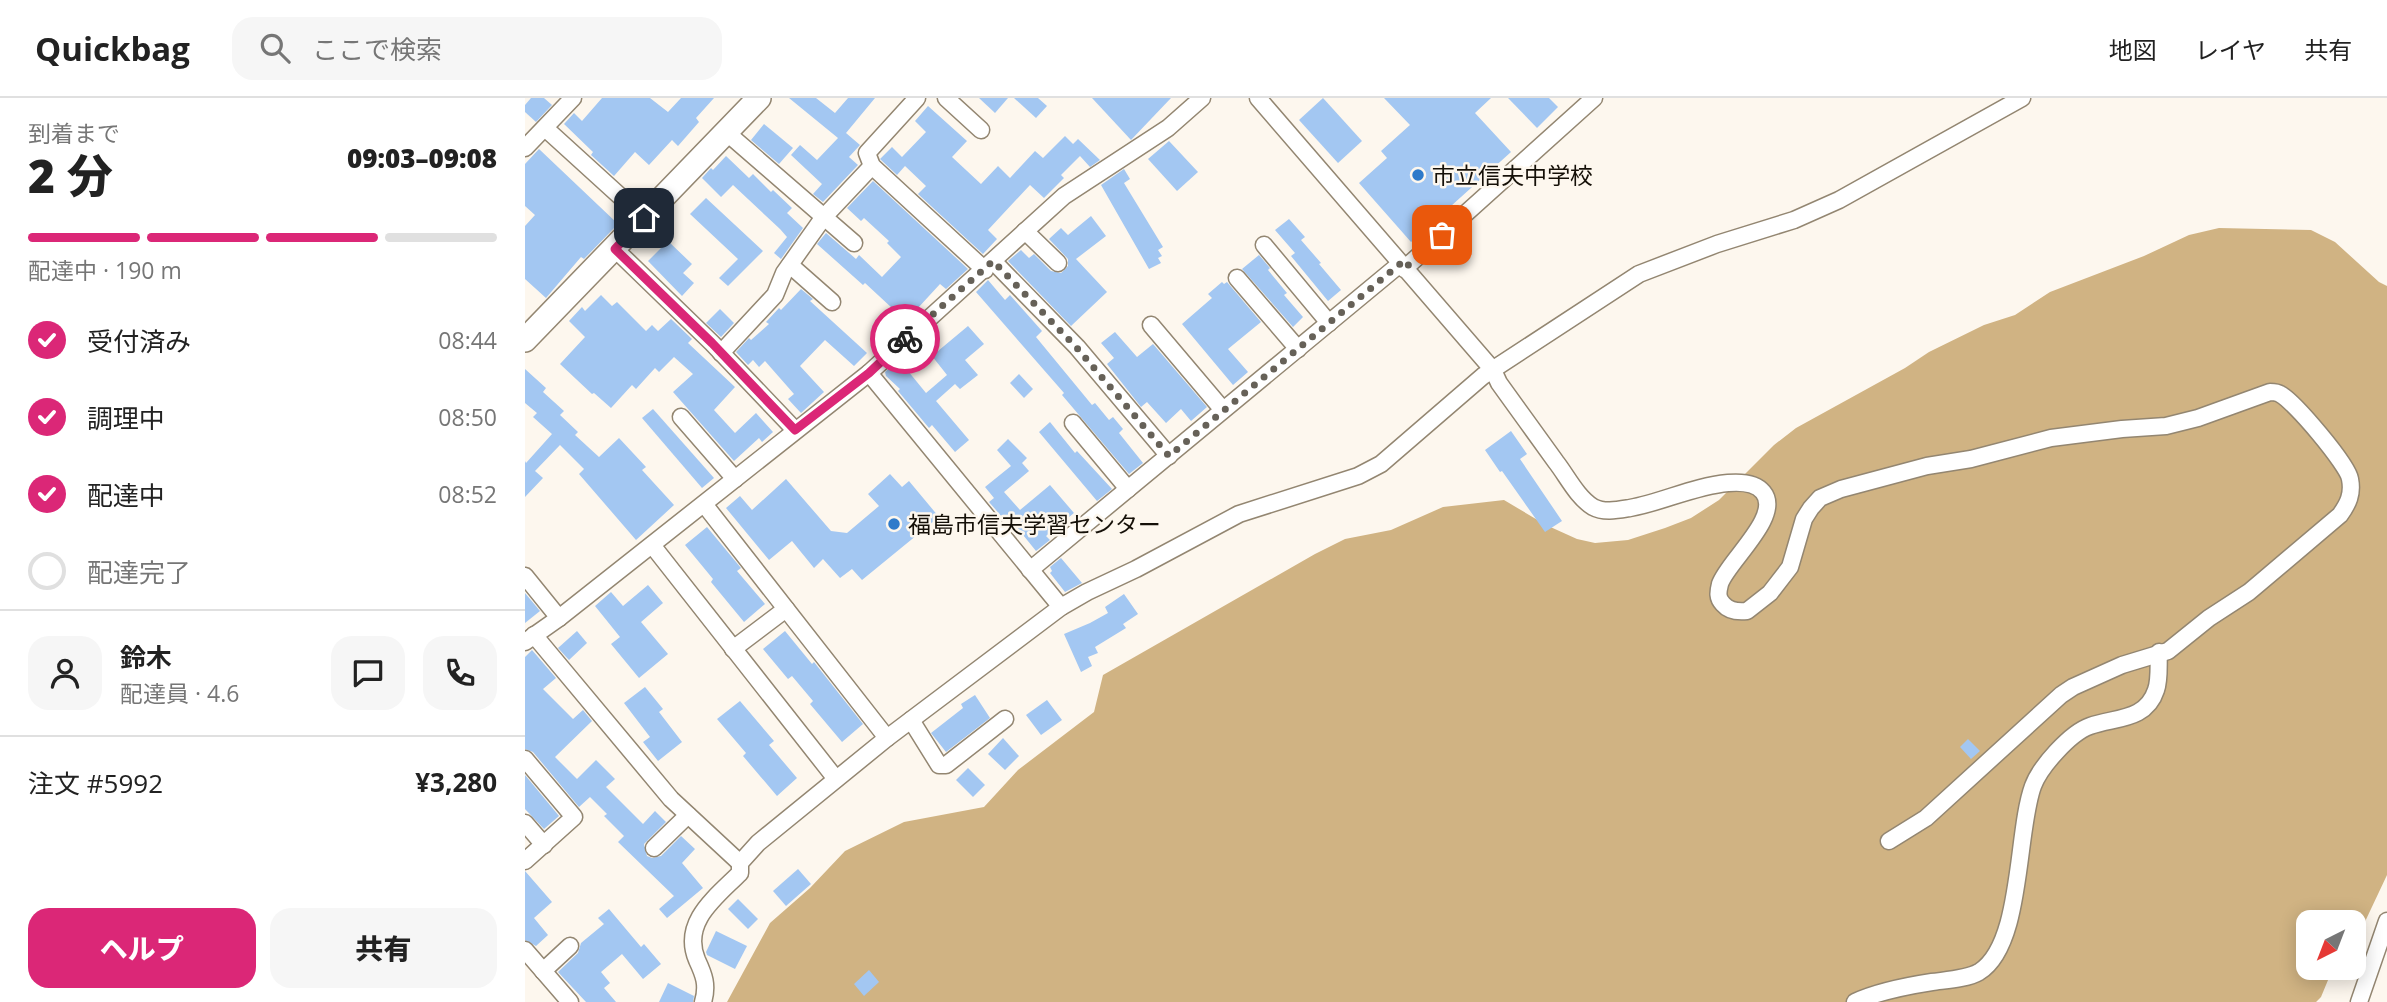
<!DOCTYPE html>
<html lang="ja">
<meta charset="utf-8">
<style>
body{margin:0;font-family:"Open Sans","Noto Sans JP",sans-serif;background:#f6f6f6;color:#222;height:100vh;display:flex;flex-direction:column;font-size:26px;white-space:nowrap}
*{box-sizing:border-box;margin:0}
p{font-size:23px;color:#767676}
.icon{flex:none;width:38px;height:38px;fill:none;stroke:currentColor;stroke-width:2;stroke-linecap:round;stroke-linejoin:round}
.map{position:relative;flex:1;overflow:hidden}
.drawer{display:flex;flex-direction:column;background:#fff;width:525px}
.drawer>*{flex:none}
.needle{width:46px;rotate:222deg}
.fabs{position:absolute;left:1771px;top:812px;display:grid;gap:14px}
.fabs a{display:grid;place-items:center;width:70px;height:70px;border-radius:14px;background:#fff;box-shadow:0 4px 18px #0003;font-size:35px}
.pin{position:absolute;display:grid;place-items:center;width:60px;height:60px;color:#fff;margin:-30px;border-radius:14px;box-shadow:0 4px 10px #0006}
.courier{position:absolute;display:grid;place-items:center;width:70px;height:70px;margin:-35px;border:5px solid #db2777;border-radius:50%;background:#fff;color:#222;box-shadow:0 2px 9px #0007}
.headline em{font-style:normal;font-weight:800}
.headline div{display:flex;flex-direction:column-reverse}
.headline{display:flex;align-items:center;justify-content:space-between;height:119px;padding:0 28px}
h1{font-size:46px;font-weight:800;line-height:52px}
.bar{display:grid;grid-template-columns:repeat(4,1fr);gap:10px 7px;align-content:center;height:84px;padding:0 28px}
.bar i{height:9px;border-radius:5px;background:#e0e0e0}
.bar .on{background:#db2777}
.bar p{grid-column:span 4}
.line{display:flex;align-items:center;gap:18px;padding:0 28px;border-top:2px solid #e0e0e0}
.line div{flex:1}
.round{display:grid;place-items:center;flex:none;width:74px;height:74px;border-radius:21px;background:#f6f6f6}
ol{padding:0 28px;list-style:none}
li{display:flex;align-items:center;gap:21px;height:77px}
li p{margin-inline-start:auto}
li .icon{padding:7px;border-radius:50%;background:#db2777;color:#fff;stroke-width:4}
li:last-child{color:#767676}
li i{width:38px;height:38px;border:4px solid #e0e0e0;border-radius:50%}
.cta{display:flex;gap:14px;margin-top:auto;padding:14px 28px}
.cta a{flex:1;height:80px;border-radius:21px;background:#db2777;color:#fff;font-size:28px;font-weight:800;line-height:80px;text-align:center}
.cta a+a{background:#f6f6f6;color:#222}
header{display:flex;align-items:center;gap:42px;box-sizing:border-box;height:98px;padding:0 35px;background:#fff;border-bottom:2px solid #e0e0e0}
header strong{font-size:33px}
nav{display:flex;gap:38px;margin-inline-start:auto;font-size:24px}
.search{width:490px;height:63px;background:#f6f6f6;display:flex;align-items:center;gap:18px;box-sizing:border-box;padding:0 24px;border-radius:21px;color:#767676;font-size:26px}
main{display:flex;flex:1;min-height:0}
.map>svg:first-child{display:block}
.forest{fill:#d0b383}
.building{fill:#a3c7f2}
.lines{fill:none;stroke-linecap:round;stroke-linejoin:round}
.minor-casing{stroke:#938671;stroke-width:19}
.secondary-casing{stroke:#938671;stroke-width:26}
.minor{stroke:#fff;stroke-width:16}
.secondary{stroke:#fff;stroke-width:23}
.done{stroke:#666158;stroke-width:7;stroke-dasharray:0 12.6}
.route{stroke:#db2777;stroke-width:9}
.poi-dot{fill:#2e7aca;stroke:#fdf7ee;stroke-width:2.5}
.labels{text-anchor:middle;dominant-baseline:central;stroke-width:5;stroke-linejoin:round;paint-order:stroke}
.poi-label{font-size:23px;fill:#151008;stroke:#fdf7ee;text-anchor:start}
</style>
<header>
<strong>Quickbag</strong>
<div class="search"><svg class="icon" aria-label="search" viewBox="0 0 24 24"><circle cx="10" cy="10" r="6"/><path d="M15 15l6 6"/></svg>ここで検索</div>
<nav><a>地図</a><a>レイヤ</a><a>共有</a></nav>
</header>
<main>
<section class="drawer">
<div class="headline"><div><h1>2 分</h1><p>到着まで</p></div><em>09:03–09:08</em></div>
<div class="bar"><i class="on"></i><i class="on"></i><i class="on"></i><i></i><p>配達中 · 190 m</p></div>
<ol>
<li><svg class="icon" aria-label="check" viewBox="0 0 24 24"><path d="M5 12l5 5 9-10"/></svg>受付済み<p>08:44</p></li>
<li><svg class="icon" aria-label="check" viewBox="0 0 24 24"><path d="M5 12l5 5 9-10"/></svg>調理中<p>08:50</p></li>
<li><svg class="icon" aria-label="check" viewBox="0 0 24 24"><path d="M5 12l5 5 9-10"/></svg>配達中<p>08:52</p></li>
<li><i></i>配達完了</li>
</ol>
<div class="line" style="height:126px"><a class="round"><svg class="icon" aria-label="person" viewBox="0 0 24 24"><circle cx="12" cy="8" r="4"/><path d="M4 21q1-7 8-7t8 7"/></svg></a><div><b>鈴木</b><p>配達員 · 4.6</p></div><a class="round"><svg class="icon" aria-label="chat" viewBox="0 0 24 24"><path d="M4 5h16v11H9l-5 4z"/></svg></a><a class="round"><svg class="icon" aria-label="phone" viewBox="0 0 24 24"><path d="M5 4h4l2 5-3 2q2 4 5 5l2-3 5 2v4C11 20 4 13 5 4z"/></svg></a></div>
<div class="line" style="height:91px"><div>注文 #5992</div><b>¥3,280</b></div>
<div class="cta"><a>ヘルプ</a><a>共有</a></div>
</section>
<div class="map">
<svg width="1862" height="904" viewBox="0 0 1862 904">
<rect width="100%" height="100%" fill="#fdf7ee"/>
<polygon class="forest" points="1694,130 1786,132 1810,144 1854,184 1862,188 1862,777 1829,847 1829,824 1783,824 1783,870 1808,870 1796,899 1791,904 202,904 245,825 285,790 320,753 379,724 459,709 493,672 569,614 578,577 790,456 820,441 866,432 918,409 979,402 1021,427 1052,441 1070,445 1103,442 1140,430 1166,420 1194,402 1249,347 1271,330 1380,270 1404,254 1459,227 1490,217 1525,194 1619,158 1664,137"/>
<g class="building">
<polygon points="6,0 19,0 27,7 11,24 0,14 0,7"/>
<polygon points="77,0 125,0 143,14 156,0 189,0 171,20 174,24 153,48 147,42 124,67 110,54 89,78 66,57 68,54 39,26 49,15 57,23"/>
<polygon points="264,0 291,0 310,15 323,0 350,0 321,35 335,47 324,59 333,67 298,104 288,96 297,86 266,57 275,47 292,62 313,40"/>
<polygon points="454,0 483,0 470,15"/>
<polygon points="489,0 513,0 522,8 511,20"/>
<polygon points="567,0 646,0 606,42"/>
<polygon points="798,0 837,43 813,65 774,22"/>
<polygon points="859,0 966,0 950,15 986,54 886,144 834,85 862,60 856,53 885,27"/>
<polygon points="983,0 1024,0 1033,9 1012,30"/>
<polygon points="403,8 442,43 427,59 456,86 473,68 485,80 510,53 518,60 540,38 548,46 553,41 575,62 565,69 555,58 536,77 539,80 519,100 505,87 463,132 472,141 458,156 393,96 401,88 380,68 372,77 355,61 367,49 377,59 401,34 390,23"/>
<polygon points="239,26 268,50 254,66 226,42"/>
<polygon points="644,43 673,74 652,93 623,61"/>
<polygon points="14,51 93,126 59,161 56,159 21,200 0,181 0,128 10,117 0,108 0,66"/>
<polygon points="201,58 224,80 228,76 246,94 248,92 267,110 262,115 278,130 256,161 249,155 262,139 255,131 208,87 196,99 177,80 186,70 188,72"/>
<polygon points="599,71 605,81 599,85 638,149 633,152 637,158 633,160 636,165 624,171 576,87"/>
<polygon points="348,83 443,171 421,191 415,186 381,223 340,185 338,187 292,146 301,135 331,161 334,157 357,179 376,159 362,145 364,143 339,120 336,123 322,110"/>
<polygon points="181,100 238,153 203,188 194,180 213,161 165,116"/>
<polygon points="566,118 581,138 551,161 582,194 546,228 483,163 496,152 504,160 509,156 526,173 536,175 543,168 543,161 524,141 536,130 543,137"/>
<polygon points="764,121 780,139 776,142 796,165 794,166 816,192 803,203 766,158 770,155 750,132"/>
<polygon points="143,143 167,166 158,175 169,185 157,198 123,163"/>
<polygon points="734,157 745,170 743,172 762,195 759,197 778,219 768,229 717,171"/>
<polygon points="463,182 480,202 485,197 517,233 511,239 567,307 570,305 584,322 588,319 598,331 594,335 618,365 604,376 537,297 539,295 451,194"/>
<polygon points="697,184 699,186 702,184 736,224 703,251 723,274 708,287 657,226 687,200 683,196"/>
<polygon points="276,191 288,201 285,203 342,255 329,268 300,242 275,268 299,294 276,315 263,301 269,296 240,263 234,269 228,262 223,267 211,254 224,240 226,242 244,226 241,224 254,210 256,212"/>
<polygon points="76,197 87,208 92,204 121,233 127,227 133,233 146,221 167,241 163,245 210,289 189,312 210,335 231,315 248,334 237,344 234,340 209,363 148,294 168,276 149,259 134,274 130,270 111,291 107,287 86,310 69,295 67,296 35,266 60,239 44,223 57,209 60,213"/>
<polygon points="195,211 209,225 196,239 181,225"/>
<polygon points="443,228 459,246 440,262 453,277 435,291 430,286 411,303 444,342 430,354 407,327 404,330 373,293 375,291 361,278 360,274 374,262 401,295 422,277 407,258"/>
<polygon points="590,234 612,259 628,246 682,309 666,323 656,311 641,325 622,304 616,309 582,266 589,260 576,245"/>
<polygon points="0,271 21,290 18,294 39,313 35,317 53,334 50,337 74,359 94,340 121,369 117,372 149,407 111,442 54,376 59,371 35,347 10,373 18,380 0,399 0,363 1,365 27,336 8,319 12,315 0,305"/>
<polygon points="494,276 508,291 499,300 485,285"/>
<polygon points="128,311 189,380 177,390 117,320"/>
<polygon points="525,324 550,355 552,353 587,391 572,403 514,334"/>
<polygon points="986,333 1002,356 995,361 1037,423 1020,434 977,373 975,374 960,352"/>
<polygon points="483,341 502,360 497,365 504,373 479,394 495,412 525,387 549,415 521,438 525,442 511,453 490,427 487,425 484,427 464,404 469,400 460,389 486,368 472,352"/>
<polygon points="365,376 377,389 384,383 414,419 337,482 327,471 315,480 298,461 289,470 267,443 244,462 201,410 215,398 227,412 261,381 306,433 322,435 354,408 343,396"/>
<polygon points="182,429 216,470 212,473 240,506 219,524 186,484 188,481 160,447"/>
<polygon points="536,460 557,485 540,494 525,475 527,473 525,469"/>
<polygon points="123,487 138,505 116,524 143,556 114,580 86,546 95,539 70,508 86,494 98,508"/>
<polygon points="0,495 15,513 0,525"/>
<polygon points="599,496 613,516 598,526 601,530 570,549 573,555 563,559 567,568 556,574 539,536 565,525 583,515 580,509"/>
<polygon points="52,533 62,545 44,562 33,550"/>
<polygon points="260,533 287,566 289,564 338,626 317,644 285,606 288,603 267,578 263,581 238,551"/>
<polygon points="7,552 31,580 18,591 48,621 58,612 67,623 30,659 52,681 71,662 90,681 81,689 118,726 130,713 141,724 119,746 122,758 127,760 136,758 156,738 170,751 157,765 178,790 142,820 134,811 149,798 93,744 99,738 79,718 82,716 65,699 54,709 8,654 0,651 0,559"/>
<polygon points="120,589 138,611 134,614 157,644 133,663 118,644 125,639 99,605"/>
<polygon points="450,597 465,620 421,654 406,635 438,610 436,606"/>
<polygon points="522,602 537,622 516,637 501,617"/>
<polygon points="215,603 249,643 244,647 272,680 252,698 218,658 221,655 192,621"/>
<polygon points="478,640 494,658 480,672 463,656"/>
<polygon points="1443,641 1455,653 1446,661 1435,649"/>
<polygon points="443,670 460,687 448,699 431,682"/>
<polygon points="0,677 34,718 19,731 0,711"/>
<polygon points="273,771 286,786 261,808 248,793"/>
<polygon points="0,773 27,804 9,820 23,837 11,848 0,842"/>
<polygon points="213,801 233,821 223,831 203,811"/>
<polygon points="84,811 116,849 119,846 136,866 118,881 97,856 76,874 85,885 79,890 91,904 61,904 33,874 53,855 56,845 79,826 73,820"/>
<polygon points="191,833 222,848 210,871 182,857 181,854"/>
<polygon points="344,872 354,884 339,898 329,886"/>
<polygon points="143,885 169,898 168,904 134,904"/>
</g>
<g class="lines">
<g class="minor-casing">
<g id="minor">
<polyline points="392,0 342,55 347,68 460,172"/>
<polyline points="421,0 456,32"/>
<path d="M733,0L968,272L974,285C993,311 1012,338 1031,364C1042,378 1052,399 1068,409C1079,415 1093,412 1105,410C1138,404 1169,388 1203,385C1215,384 1230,384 1238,394C1258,418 1202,464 1195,486C1193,494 1192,500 1198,506C1204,513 1213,514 1222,513L1245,495L1265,469L1279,421L1286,410L1295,400L1316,391L1402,368L1446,361L1526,340L1597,331L1641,328L1673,320L1745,294C1748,294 1752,294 1755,296C1769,303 1823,367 1825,381C1828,396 1823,406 1815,417L1724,494L1684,520L1643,553L1597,567L1548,589L1536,597L1401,720L1364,743"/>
<polyline points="20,30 119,120"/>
<polyline points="201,34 329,145"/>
<polyline points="0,50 48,0"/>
<polyline points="500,133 533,165"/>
<polyline points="739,147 804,225"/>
<polyline points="90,151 187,245 270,332"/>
<polyline points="468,163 552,249 644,358"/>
<polyline points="265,167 307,204"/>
<polyline points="879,171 1069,0"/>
<polyline points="712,180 773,251"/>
<polyline points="626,227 698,312"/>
<polyline points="196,255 250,197 259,175 298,120 347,68"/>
<polyline points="344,275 536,509"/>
<polyline points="156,319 210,381"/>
<polyline points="548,325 603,391"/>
<polyline points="179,406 362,640"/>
<polyline points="127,447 311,681"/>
<polyline points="505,472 875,166"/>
<polyline points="0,478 34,520"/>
<polyline points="9,537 146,701 215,765"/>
<polyline points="0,544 34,520 344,275 539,98 643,30 677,0"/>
<polyline points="208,551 261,511"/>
<polyline points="386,622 414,667 421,667 480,621"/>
<polyline points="0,661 49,719 0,763"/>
<polyline points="0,725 19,747"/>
<polyline points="129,750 163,717"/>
<polyline points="0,852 45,904"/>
<polyline points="18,873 45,848"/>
<path d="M178,904C183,887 179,877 172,862C156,824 191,799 215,775V765L233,745L362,640L536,509L562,494L611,471L714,416L833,378L856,366L958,278L1114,176L1192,146L1269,122L1314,102L1497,0"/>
<path d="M1330,904C1354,893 1381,888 1407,884C1421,882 1442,881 1454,874C1498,847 1491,734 1508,688C1515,669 1545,635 1565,628C1590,619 1621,623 1631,592C1635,581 1633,566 1634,554"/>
<polyline points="1834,904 1862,823"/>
</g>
</g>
<g class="secondary-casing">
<polyline id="secondary" points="0,242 234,0"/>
</g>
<use href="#minor" class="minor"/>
<use href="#secondary" class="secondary"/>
</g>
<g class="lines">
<polyline class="done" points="380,241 468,163 552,250 644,358 875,166 879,171 917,137"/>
<polyline class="route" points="119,120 90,151 187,245 270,332 344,275 380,241"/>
</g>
<g class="poi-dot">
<circle cx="893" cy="77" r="7"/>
<circle cx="369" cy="426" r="7"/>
</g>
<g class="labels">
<g class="poi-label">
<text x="907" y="77">市立信夫中学校</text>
<text x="383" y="426">福島市信夫学習センター</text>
</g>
</g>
</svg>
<div class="fabs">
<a><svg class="needle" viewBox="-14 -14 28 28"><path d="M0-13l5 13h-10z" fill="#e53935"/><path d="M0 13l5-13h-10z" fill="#767676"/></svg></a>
</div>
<div class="pin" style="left:917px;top:137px;background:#ea580c"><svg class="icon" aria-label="bag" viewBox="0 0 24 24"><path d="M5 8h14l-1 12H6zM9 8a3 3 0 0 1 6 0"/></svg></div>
<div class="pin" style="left:119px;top:120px;background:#1f2937"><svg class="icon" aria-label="home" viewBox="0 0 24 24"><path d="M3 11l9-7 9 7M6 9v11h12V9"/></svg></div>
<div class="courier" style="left:380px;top:241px"><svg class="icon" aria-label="bike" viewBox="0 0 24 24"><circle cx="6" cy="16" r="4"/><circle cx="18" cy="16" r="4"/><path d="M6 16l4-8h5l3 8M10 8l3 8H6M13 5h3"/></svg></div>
</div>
</main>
